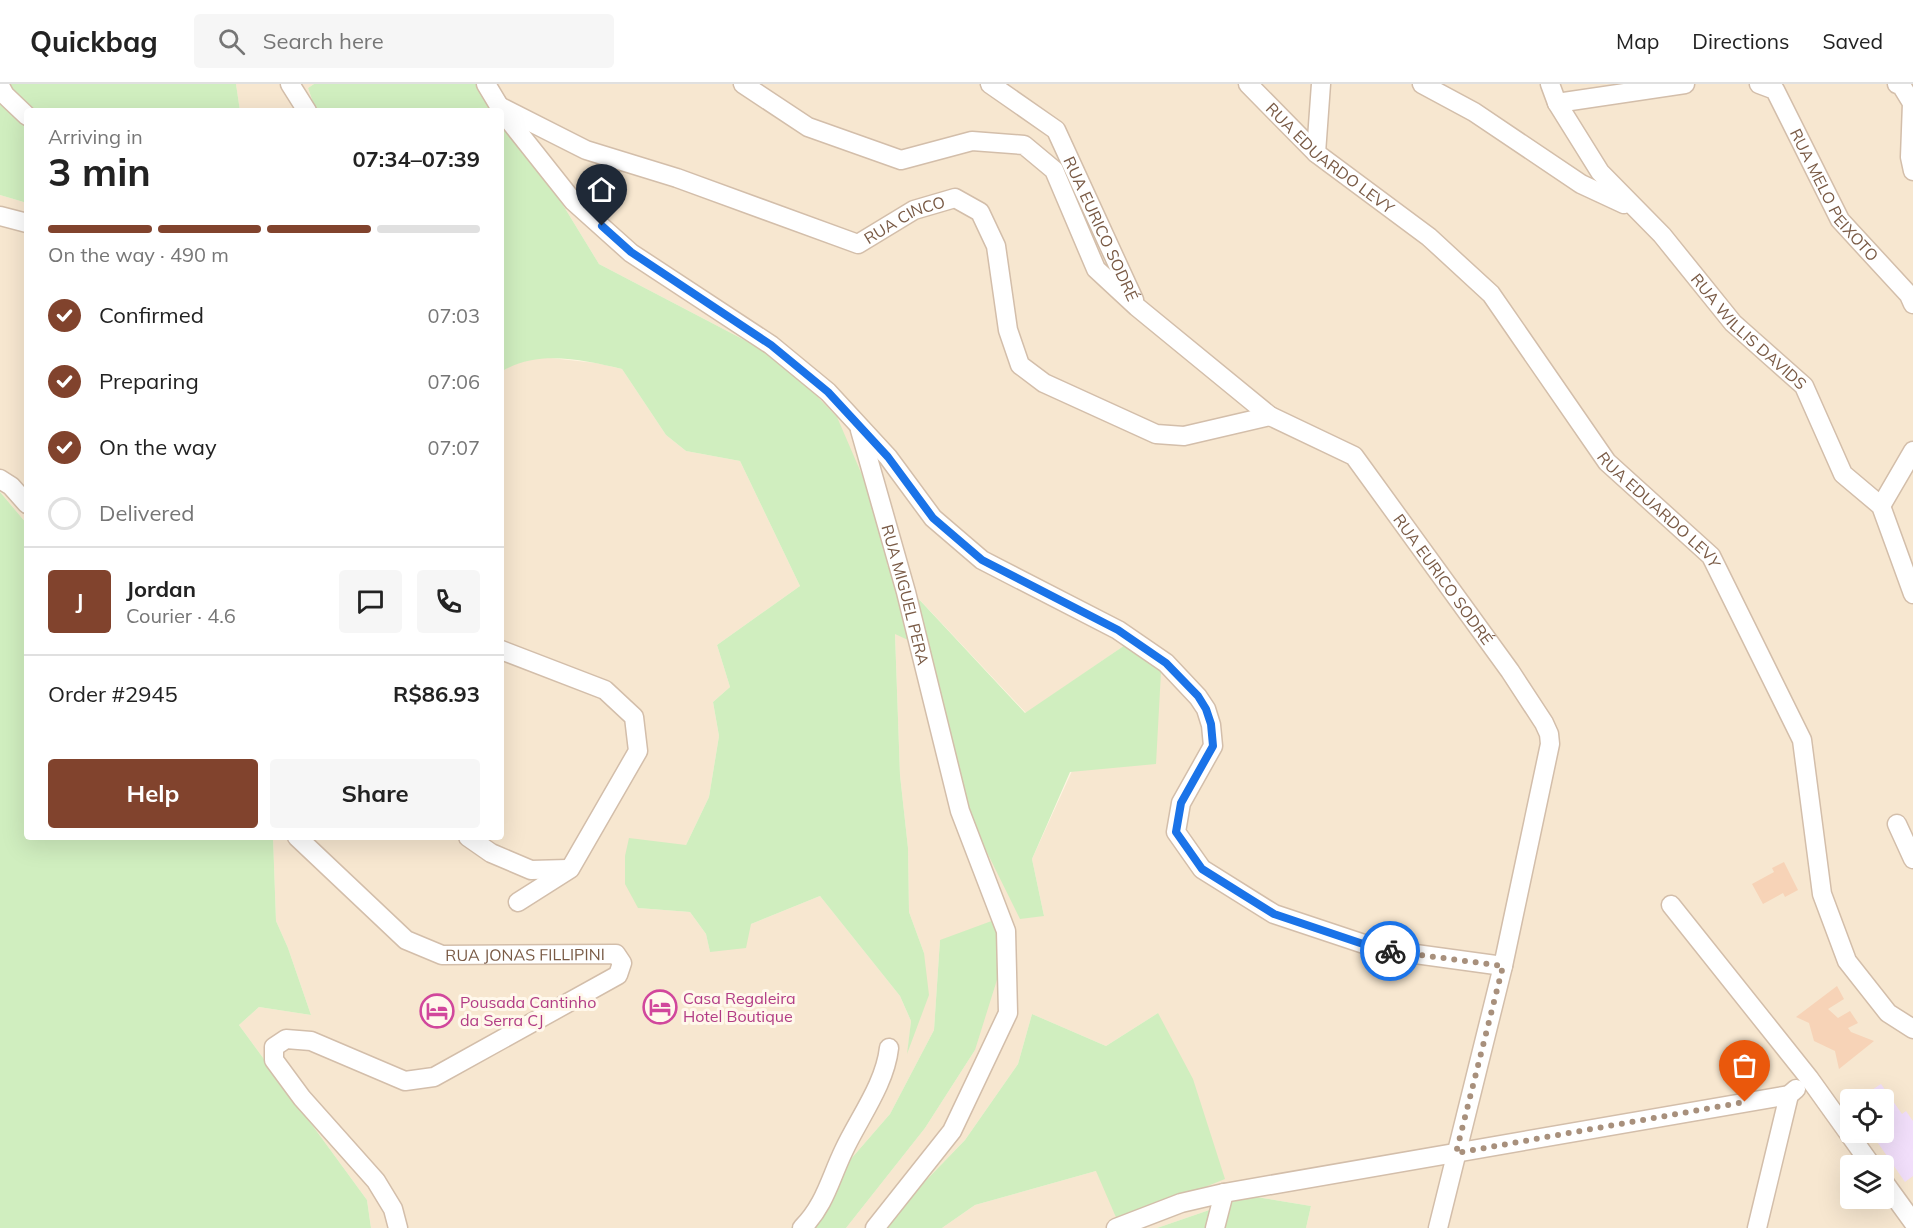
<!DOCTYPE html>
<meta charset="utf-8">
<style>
body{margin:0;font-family:Mulish,sans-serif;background:#f6f6f6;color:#222;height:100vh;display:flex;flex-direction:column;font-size:22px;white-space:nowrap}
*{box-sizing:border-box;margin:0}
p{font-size:20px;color:#767676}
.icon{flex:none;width:33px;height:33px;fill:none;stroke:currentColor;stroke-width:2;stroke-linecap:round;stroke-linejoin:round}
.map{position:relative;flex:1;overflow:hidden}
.panel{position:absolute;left:24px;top:24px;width:480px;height:732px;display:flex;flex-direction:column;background:#fff;border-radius:6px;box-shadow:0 6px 24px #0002}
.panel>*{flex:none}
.buttons{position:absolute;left:1840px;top:1005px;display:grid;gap:12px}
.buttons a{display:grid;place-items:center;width:54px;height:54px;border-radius:6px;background:#fff;box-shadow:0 6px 24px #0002;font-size:30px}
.pin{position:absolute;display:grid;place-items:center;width:51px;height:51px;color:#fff;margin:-62px -26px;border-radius:50% 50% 50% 0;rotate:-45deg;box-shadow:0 0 6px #0007}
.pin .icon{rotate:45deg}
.courier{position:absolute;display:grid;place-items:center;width:60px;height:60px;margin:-30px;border:4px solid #1a73e8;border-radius:50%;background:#fff;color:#222;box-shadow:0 2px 8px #0007}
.head em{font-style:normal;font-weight:700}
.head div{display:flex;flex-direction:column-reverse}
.head{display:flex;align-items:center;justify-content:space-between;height:102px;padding:0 24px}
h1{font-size:39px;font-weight:700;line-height:45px}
.bar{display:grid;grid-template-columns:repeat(4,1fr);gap:9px 6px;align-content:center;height:72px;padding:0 24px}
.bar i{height:8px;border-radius:4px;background:#e0e0e0}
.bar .on{background:#81432d}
.bar p{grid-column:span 4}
.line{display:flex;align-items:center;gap:15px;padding:0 24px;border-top:2px solid #e0e0e0}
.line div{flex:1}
.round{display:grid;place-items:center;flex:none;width:63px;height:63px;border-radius:6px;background:#f6f6f6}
ol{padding:0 24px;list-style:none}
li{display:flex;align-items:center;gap:18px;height:66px}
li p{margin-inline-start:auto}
li .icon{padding:6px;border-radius:50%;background:#81432d;color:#fff;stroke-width:4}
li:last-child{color:#767676}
li i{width:33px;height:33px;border:3px solid #e0e0e0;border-radius:50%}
.primary-button{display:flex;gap:12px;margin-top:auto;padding:12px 24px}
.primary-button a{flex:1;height:69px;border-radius:6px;background:#81432d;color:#fff;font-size:24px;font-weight:700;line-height:69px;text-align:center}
.primary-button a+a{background:#f6f6f6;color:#222}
header{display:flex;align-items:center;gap:36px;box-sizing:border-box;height:84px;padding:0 30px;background:#fff;border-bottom:2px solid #e0e0e0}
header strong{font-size:28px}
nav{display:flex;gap:33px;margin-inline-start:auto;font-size:21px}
.search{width:420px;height:54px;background:#f6f6f6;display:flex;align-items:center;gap:15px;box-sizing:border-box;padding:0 21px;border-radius:6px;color:#767676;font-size:22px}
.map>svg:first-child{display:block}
.residential{fill:#f7e7d0;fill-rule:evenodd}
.education{fill:#f2dffb}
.green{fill:#d0eebf}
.building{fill:#f7d3b7}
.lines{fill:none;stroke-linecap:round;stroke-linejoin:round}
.street-casing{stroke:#d3beaa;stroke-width:21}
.street{stroke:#fff;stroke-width:18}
.done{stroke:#a8907c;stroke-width:6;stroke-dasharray:0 10.8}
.route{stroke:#1a73e8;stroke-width:8}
.labels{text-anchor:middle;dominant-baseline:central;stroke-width:6;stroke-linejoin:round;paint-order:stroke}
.street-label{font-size:16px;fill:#795a45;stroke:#fff8eb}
.hotel-label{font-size:16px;fill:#b23c85;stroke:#fff8eb;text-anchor:start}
</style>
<header>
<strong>Quickbag</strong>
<div class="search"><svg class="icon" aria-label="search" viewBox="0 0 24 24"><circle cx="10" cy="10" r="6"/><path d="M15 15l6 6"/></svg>Search here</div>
<nav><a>Map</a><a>Directions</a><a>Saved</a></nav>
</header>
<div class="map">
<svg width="1913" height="1144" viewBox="0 0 1913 1144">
<rect width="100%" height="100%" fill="#fff5e2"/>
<g class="residential">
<polygon points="236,0 314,0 308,4 316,27 240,27"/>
<path d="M489,0H1913V1144H1306L1311,1122L1250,1112L1157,1144H942L975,1121L1096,1087L1158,929L1106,962L1032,930L1018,980L965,1056L880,1144H846L925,1044L975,966L940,856L934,946L890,1030L791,1144H371L367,1116L239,941L259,923L311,931L288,864L276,837L273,753H501V288L515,279L542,273L596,279L622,285L666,351L686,367L740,377L800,502L717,561L730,603L713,618L719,652L709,713L686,761L638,824L690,828L706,850L710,868L751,840L820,812L900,912L911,937L908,966L924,869L909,828L908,764L900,691L895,549L923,563L1044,832L1032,775L1131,557L1026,629L887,481L888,451L781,275L599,180ZM1851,1016H1884V1048H1851ZM1851,1082H1884V1114H1851Z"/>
<polygon points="0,111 27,119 27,440 0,408"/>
</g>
<polygon class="education" points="1881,1000 1902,1030 1906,1027 1913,1037 1913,1092 1905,1098 1871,1049 1884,1048 1884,1016 1858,1015"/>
<g class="green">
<polygon points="0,0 236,0 240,27 27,27 27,119 0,111"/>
<path d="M314,0H489L599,180L781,275L837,333L888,451L887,481L1025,629L1131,557L1161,588L1156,680L1070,688L1032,775L1044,832L1020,835L970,734L923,563L895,550L900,691L908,764L909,828L924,869L929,911L907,970L911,937L900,912L820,812L751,840L746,864L710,868L706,850L690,828L638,824L625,800V772L629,754L686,761L709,713L719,652L713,618L730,603L717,561L800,502L740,377L686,367L666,351L622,285C583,276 537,265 501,288V27H316L308,4Z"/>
<polygon points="0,408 27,440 27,753 273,753 276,837 288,864 311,931 259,923 239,941 367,1116 371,1144 0,1144"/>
<polygon points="997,835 1001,883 975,966 925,1044 846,1144 791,1144 890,1030 934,946 940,856"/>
<polygon points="1158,929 1193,995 1225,1095 1118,1138 1096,1087 975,1121 942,1144 880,1144 965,1056 1018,980 1032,930 1106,962"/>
<polygon points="1250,1112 1311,1122 1306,1144 1157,1144"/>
</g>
<g class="building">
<polygon points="1784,778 1798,806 1785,813 1783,809 1763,820 1752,800 1774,788 1772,784"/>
<polygon points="1837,902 1844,915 1828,925 1838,934 1850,927 1858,939 1848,944 1851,948 1874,957 1839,985 1835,967 1814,957 1809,939 1796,933"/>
</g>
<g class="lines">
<g class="street-casing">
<g id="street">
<polyline points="290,0 307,27"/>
<polyline points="486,0 504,30 573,117 631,169 771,261 828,308 888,373 933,434 982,476 1118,546 1166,579 1198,613 1206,625 1211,641 1213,662 1181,719 1176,748 1202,785 1274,830 1379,865 1503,882"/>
<path id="s1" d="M743,0L808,43L901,76L972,57L1024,61L1054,86L1096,185L1137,223L1270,332L1354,372L1510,587L1544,639L1549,650L1550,660L1503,882L1438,1144"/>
<path id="s2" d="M990,0L1056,46L1134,216"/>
<path id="s3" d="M1248,0L1316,69L1429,153L1491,210L1607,378L1711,472L1802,656L1822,810L1847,877L1888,929L1913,945"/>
<polyline points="1422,0 1474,28 1581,100 1624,120"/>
<path id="s4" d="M1550,0L1557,19L1600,88L1662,151L1733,239L1804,302L1843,390L1881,422L1913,510"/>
<path id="s5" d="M1759,0L1775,6L1840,136L1909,211L1913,220"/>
<polyline points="1897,0 1901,1 1912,19 1910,73 1913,87"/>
<polyline points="0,2 5,11 27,32"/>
<polyline points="1557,19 1685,0"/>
<path id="s6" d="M501,23L586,66L677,94L858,160L914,126L955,114L980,128L996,162L1008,246L1020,281L1044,299L1156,350L1184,352L1270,332"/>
<polyline points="1316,69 1321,0"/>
<polyline points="0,132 27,139"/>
<path id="s7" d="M860,346L906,508L960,727L1006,847L1008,929L952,1047L875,1144"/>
<polyline points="0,395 11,402 27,420"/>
<polyline points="1881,422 1913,367"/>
<polyline points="501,566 605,606 634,633 638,667 570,785 518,818"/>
<polyline points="1897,740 1913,775"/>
<path id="s8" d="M297,753L406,856L442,871L616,870L622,879L618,891L434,993L405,997L311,957L286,955L274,963V976L302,1014L376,1097L393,1125L398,1144"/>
<polyline points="468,753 491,769 531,786 568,785"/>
<polyline points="1671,821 1809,994 1872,1082"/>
<polyline points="1884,1098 1913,1138"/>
<path d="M802,1144C825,1121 830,1095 844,1066C859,1034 885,1000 889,964"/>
<polyline points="1116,1144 1181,1119 1224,1109 1789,1011"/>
<polyline points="1215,1144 1224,1109"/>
<polyline points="1757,1144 1789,1011 1796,1005"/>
</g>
</g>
<use href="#street" class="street"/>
</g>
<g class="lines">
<polyline class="done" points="1390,867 1503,882 1456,1069 1745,1018"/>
<polyline class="route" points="602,142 631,168 771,261 828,308 888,373 933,434 982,476 1118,546 1166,579 1198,612 1206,625 1211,640 1213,662 1181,719 1176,748 1202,785 1274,830 1378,865 1390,867"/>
</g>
<defs>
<g id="hotel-ring" transform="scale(1.725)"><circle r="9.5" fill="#fff8eb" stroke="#d1479c" stroke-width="1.5"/><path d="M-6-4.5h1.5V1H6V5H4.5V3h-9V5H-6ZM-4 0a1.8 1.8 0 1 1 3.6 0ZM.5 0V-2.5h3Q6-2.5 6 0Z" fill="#d1479c"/></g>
</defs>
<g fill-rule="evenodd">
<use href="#hotel-ring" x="660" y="923"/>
<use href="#hotel-ring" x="437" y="927"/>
</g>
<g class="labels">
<g class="street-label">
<text stroke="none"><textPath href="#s3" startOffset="111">RUA EDUARDO LEVY</textPath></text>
<text stroke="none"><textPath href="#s5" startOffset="138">RUA MELO PEIXOTO</textPath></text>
<text stroke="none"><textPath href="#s6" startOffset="436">RUA CINCO</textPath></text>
<text stroke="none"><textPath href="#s2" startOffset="189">RUA EURICO SODRÉ</textPath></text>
<text stroke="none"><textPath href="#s4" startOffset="320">RUA WILLIS DAVIDS</textPath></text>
<text stroke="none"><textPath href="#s3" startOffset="597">RUA EDUARDO LEVY</textPath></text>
<text stroke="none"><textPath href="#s1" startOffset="922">RUA EURICO SODRÉ</textPath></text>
<text stroke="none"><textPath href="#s7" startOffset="171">RUA MIGUEL PERA</textPath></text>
<text stroke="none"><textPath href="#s8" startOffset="272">RUA JONAS FILLIPINI</textPath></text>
</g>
<g class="hotel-label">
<text x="683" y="914">Casa Regaleira<tspan x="683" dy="18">Hotel Boutique</tspan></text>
<text x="460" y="918">Pousada Cantinho<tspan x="460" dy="18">da Serra CJ</tspan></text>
</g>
</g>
</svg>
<div class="buttons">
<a><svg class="icon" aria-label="locate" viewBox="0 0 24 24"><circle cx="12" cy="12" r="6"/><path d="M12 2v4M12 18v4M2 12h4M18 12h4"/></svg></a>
<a><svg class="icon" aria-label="layers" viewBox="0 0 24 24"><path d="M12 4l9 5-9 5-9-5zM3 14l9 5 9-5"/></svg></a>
</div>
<div class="pin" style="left:1745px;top:1018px;background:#ea580c"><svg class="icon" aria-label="bag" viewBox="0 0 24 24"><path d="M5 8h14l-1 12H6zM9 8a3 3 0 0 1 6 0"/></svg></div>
<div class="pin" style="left:602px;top:142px;background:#1f2937"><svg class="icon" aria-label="home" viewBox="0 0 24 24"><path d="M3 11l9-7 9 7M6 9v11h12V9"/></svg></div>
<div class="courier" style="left:1390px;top:867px"><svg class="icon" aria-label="bike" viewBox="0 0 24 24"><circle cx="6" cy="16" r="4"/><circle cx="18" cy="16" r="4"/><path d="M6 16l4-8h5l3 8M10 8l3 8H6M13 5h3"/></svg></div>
<section class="panel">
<div class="head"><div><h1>3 min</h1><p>Arriving in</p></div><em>07:34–07:39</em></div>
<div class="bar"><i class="on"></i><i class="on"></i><i class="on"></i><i></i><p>On the way · 490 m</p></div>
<ol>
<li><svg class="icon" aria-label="check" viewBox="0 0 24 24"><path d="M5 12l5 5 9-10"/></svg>Confirmed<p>07:03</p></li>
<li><svg class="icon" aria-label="check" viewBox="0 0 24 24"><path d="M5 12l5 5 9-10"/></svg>Preparing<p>07:06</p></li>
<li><svg class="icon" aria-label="check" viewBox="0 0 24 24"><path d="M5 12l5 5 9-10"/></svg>On the way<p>07:07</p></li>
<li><i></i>Delivered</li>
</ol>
<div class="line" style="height:108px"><b class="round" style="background:#81432d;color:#fff">J</b><div><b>Jordan</b><p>Courier · 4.6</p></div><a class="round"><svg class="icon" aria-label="chat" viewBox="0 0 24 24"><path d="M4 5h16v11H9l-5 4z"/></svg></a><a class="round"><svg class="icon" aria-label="phone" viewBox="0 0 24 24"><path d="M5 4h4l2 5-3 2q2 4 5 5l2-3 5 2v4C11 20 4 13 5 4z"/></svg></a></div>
<div class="line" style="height:78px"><div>Order #2945</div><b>R$86.93</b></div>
<div class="primary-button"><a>Help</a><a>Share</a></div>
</section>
</div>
